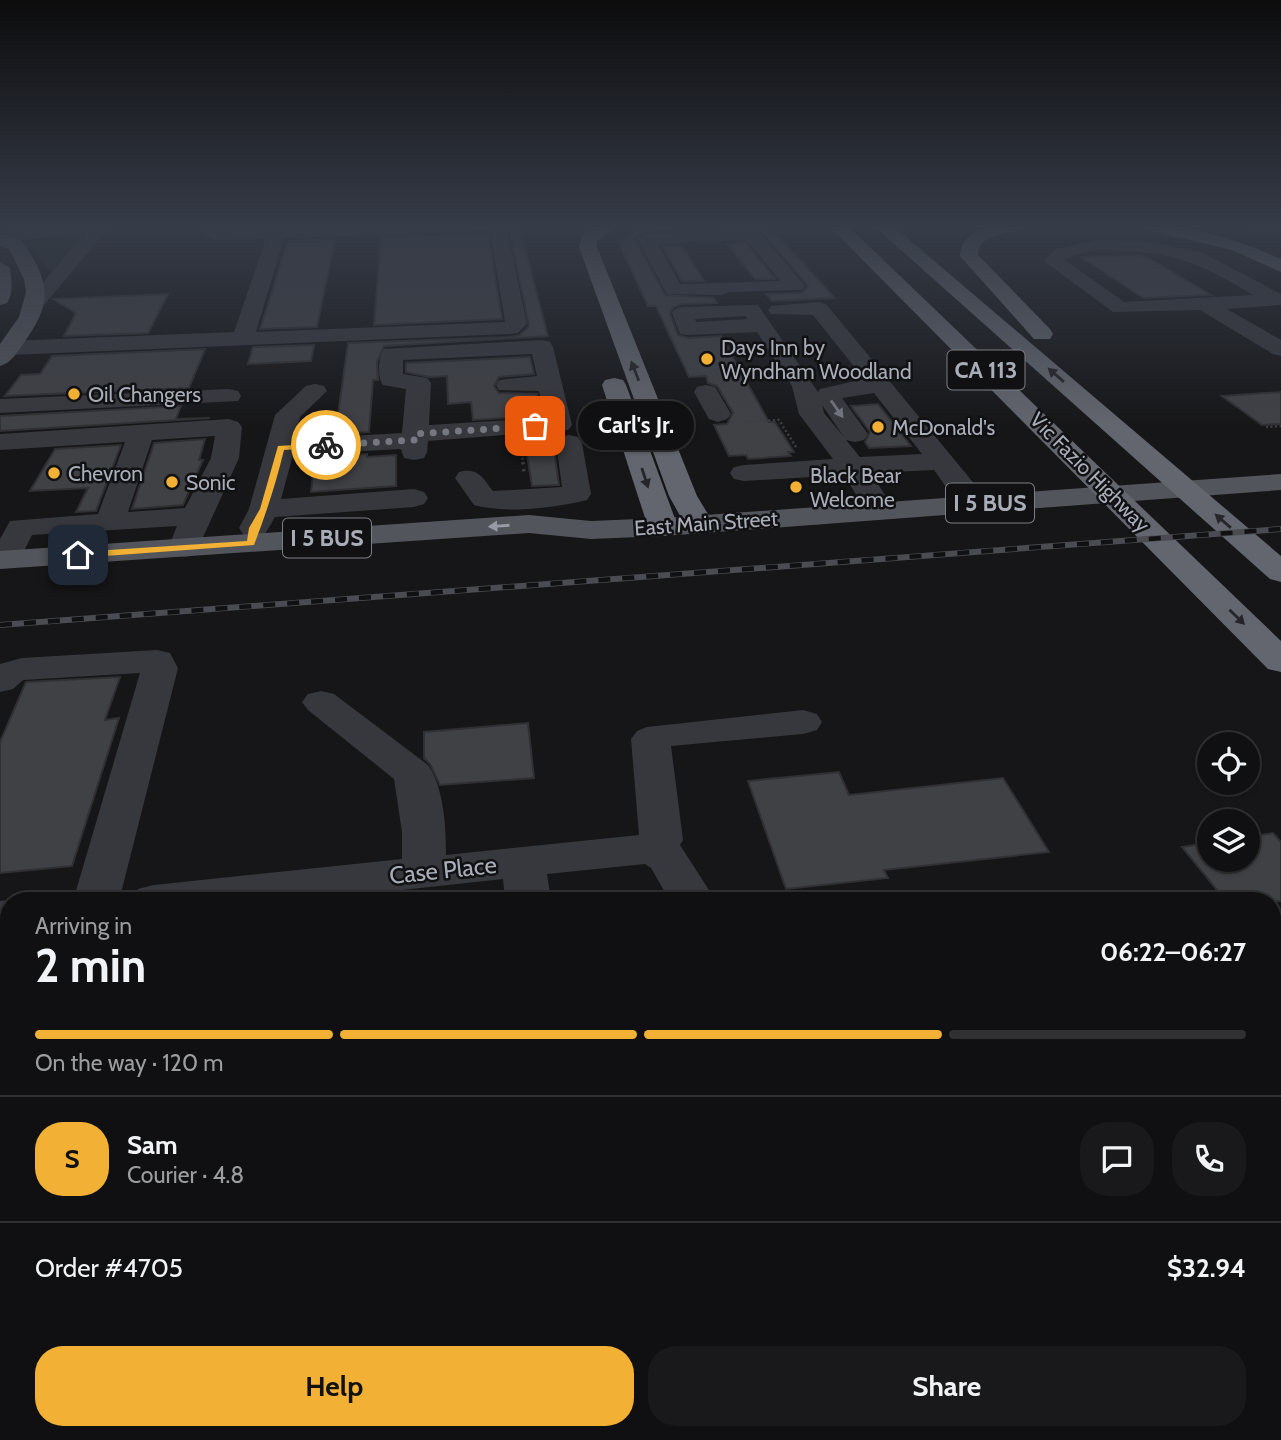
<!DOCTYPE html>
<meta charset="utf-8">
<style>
body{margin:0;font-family:Cabin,sans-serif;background:#19191b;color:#f1f3f6;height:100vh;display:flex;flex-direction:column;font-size:26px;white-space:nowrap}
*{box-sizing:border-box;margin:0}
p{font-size:23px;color:#9c9d9f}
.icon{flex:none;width:38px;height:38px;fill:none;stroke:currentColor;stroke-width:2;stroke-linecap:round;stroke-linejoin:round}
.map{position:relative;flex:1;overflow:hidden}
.sheet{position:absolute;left:0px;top:892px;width:1281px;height:548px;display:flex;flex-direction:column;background:#101012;border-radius:28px 28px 0 0;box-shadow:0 2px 5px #0004,0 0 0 2px #303032}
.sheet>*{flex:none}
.controls{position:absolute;left:1197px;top:732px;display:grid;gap:14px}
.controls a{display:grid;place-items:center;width:63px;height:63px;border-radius:50%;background:#101012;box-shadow:0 2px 5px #0004,0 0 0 2px #303032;font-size:35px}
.pin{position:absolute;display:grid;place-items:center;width:60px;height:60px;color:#fff;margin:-30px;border-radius:14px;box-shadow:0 4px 10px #0006}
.courier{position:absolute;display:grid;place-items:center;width:70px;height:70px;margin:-35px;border:5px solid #f2b134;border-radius:50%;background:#fff;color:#222;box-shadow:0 2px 9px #0007}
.bubble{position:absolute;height:49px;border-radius:24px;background:#101012;box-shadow:0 2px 5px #0004,0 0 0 2px #303032;font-size:23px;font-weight:700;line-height:49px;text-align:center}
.head em{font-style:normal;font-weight:700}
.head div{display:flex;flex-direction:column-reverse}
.head{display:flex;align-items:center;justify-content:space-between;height:119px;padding:0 35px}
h1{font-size:46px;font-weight:700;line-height:52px}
.bar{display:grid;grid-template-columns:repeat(4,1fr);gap:10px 7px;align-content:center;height:84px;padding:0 35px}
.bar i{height:9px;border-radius:5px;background:#303032}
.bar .active{background:#f2b134}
.bar p{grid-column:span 4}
.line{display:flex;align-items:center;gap:18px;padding:0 35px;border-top:2px solid #303032}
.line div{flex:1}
.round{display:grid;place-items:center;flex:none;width:74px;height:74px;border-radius:28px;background:#19191b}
.action{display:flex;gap:14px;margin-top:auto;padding:14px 35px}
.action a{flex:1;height:80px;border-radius:28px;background:#f2b134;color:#111;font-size:28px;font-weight:700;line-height:80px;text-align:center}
.action a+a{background:#19191b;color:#f1f3f6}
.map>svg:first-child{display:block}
.green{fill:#1e261f}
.building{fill:#404145;stroke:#303034;stroke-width:2}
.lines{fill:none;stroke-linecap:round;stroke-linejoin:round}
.path-far1{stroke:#3d3f44;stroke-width:2.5;stroke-dasharray:2 2.5;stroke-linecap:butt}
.path{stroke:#3d3f44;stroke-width:3.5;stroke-dasharray:2.5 4.5;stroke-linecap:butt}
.minor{fill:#37383d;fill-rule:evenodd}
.major{fill:#53555c;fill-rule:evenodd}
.highway{fill:#63666e;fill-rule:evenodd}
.rail-casing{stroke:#4a4c52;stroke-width:6}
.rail{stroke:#111113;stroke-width:4.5;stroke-dasharray:12;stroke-linecap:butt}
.oneway{fill:#26262a}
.oneway2{fill:#757881}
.oneway3{fill:#979ba6}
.route{fill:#f2b134}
.done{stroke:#757880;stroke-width:7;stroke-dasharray:0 12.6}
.poi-dot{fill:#f2b134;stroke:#111113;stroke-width:2.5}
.labels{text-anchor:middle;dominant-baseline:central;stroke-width:5;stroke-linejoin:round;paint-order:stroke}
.far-poi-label{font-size:21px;fill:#a8adb8;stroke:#111113;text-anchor:start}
.far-street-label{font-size:21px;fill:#a8adb8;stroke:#111113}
.shield{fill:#111113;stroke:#7b7e86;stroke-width:2}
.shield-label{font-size:23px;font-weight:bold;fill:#a8adb8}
.street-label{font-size:24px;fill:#a8adb8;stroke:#111113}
</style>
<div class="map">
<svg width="1281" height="1440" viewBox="0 0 1281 1440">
<rect width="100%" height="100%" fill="#161618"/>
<polygon class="green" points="82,232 85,235 57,269 47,269 29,244 51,235"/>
<g class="building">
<polygon points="509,226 519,226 548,336 384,346 377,362 378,380 373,380 369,432 318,435 320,423 337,422 348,343 510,337 520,335 529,326"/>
<polygon points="658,226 670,226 673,230 646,231 634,238 665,295 714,298 717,303 682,304 673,307 670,314 678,335 688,338 721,336 769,422 775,422 794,452 788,452 791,456 748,459 746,455 729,456 714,425 727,424 733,413 717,386 708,383 706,376 689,377 656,306 648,306 618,241 638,231"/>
<polygon points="761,230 781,239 835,298 772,301 766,294 802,293 808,286"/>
<polygon points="488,234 502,319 374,325 381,237"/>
<polygon points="335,239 317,327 260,329 288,241"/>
<polygon points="746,243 775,279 755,279 727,244"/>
<polygon points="662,246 682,246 704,281 682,281"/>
<polygon points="1139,255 1152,260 1211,295 1143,298 1081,257"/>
<polygon points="168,294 148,333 64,336 76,313 53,299"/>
<polygon points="314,345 311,361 248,364 253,347"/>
<polygon points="205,349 189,388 5,396 21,375 40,374 52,356"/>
<polygon points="530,357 534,374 499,377 494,386 499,393 537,394 542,416 473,420 471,402 448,404 447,376 429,377 406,372 406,363"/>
<polygon points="1281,392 1281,424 1262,425 1222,396"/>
<polygon points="878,404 911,446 869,448 865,442 870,432 851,406"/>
<polygon points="181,406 176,419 210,418 0,431 0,416"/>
<polygon points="552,434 559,485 532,486 524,436"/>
<polygon points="205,439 199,460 203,460 183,505 132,509 154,443"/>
<polygon points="121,445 96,511 76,512 88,488 30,491 55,449"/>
<polygon points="367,454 367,457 396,455 396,486 311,492 315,456"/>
<polygon points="120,677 105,720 119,718 72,866 0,873 0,742 26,682"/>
<polygon points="528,723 534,778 440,785 430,764 424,758 424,732"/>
<polygon points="839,772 849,795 1003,778 1049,852 884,870 888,878 786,889 748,781"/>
<polygon points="1273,833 1281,842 1281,901 1226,901 1182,847 1209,843 1209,859 1248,859 1248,837"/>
</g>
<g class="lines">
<g class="path-far1">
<polyline points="746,422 779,420 796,447"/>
<polyline points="1266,427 1281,426"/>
<polyline points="523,464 522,454 543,453"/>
</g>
<polyline class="path" points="523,462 524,473"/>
<g class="minor">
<polygon points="52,226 110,226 44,305 30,305 27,301 86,232 0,243 0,233"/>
<path d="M207,226H225L224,229L506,226L527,324L518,333L510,334L9,355L0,351L1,343L9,341L234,332L266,239L213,240L204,235ZM490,231L505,322L256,332L284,238Z"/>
<polygon points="1244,226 1281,226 1281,233 1253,231"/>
<path d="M752,230L758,231L802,282L805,286L802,290L729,292L721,295L667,294L637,239L646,234ZM747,240L780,281C746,282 715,283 680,284L658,244Z"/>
<path d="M1097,240L1142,241L1201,252L1281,294V305L1227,309L1281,340V356L1273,354L1200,310L1113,312L1044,261L1056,249ZM1097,251C1167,250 1194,259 1253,295L1124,302L1065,260L1080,253Z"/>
<path d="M819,302L826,304L986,498L991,504L986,510C961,517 948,488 934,470L871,473L895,511L890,517L880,520L870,517L844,475L744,481L734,479L730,473L734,467L744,465L833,459L799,414L792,386L757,332L688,335L680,334L672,313L675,309L682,307L758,305L818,392L820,389L864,379L813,315L771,314L768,310L771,306ZM745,316L748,319L696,322L695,319ZM874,393L922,454L860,457L846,440L855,442L864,440L868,434L842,398ZM822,405L844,437L824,413Z"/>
<path d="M542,340L550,342L553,347L572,425L568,430L428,441L427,452L424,458L414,460L404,458L401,449L293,455L281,499L414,489L424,492L428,498L424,504L414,507L275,517L265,534L254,537L243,534L239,528L249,509L275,415L306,386L315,384L324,386L327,391L300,417L296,439L402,433L406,389L383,385C377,377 378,358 384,349ZM532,354L537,376L499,380L496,385L499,390L539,391L545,418L429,425L431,383L427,378L403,374V360Z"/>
<polygon points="706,385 715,387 731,414 727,419 718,422 709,419 694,392 697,387"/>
<polygon points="229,389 238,391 241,396 238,401 0,413 0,399"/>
<path d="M229,419L238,422L242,427L239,458L195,555L184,557L173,555L168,548L177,526L32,535L16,567L0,568V539L10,521L98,514L125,442L0,450V434ZM215,436L211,458L185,508L128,512L152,440Z"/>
<path d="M569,435L578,437L582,443L591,494L587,500C553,508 508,514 474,505L455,478L459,472C478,467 482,477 493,491L562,487L556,443L560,437Z"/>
<polygon points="157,650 170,653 178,668 119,901 73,901 140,673 23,680 13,689 0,692 0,664 22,658"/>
<path d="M321,691L334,694L428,765C444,788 446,827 446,855L639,835L631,739L637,731L647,727L803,710L817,714L822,722L817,730L803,734L671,746L683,840L680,845L716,901H670L651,868L645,864L547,874L551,901H505L503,879L301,901H131L138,889L154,885L402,859V832L394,779L308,710L302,702L308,694Z"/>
<polygon points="9,900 13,901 9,901 9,934 0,935 0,901"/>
</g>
<g class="major">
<path d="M0,236L22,241C51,283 53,303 23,344C16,354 11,363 0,366V344L19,317L26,292L24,279L9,249L0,246Z"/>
<path d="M0,262L10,268C11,279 14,293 7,303L0,305Z"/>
<polygon points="1281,474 1281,490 663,536 591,539 529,533 0,569 0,551 529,515 591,521 663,518"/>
</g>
<g class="highway">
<polygon points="597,226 618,226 597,241 597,247 697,496 714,524 710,530 699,533 688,530 669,496 579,247 582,235"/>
<polygon points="829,226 848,226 1281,641 1281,672 1268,669"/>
<polygon points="874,226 893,226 1281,556 1281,582 1270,579"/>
<path d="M992,226H1025L1022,230C1007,233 978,234 978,255L1050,329L1053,334L1050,339H1034L960,256C961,238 976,230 992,226Z"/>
<path d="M1143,226C1192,226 1237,239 1281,259V272L1232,250L1146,230Z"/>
<polygon points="614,378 623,380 626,385 678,527 674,533 663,536 652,533 648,527 602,385 605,380"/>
</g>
<g class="rail-casing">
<polyline id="rail" points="0,625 1281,529"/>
</g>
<use href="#rail" class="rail"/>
</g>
<defs><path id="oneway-solid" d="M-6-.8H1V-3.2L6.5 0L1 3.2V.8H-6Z" transform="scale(1.75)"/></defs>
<g class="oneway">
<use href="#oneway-solid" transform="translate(635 371) rotate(-111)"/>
<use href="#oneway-solid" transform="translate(1056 375) rotate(-139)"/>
<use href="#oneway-solid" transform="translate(645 478) rotate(72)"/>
<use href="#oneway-solid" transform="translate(1223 521) rotate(-139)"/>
<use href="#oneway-solid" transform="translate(1237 617) rotate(44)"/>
</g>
<use class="oneway2" href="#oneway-solid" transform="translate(837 409) rotate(55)"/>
<use class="oneway3" href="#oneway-solid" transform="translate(499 526) rotate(176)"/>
<linearGradient id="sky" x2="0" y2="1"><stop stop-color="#0c0c0d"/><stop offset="0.53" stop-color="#363c48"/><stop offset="1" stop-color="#363c48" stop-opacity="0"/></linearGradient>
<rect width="1281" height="428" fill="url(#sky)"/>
<path class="route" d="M326,443L329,447L284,450C276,483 266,514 254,545L78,558L74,555L78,552L247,541L249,528L260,509L278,446Z"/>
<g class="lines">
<polyline class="done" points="326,445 415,440 415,434 535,426"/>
</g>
<g class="poi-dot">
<circle cx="707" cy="359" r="7"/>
<circle cx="74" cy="394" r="7"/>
<circle cx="878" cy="427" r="7"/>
<circle cx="54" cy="473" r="7"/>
<circle cx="172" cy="482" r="7"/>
<circle cx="796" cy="487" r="7"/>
</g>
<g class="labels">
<g class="far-poi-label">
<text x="721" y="347">Days Inn by<tspan x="721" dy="24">Wyndham Woodland</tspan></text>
<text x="88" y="394">Oil Changers</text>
<text x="892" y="427">McDonald's</text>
<text x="68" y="473">Chevron</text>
<text x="810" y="475">Black Bear<tspan x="810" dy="24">Welcome</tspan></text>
<text x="186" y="482">Sonic</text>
</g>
<g class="far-street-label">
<text transform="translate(1090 472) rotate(45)">Vic Fazio Highway</text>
<text transform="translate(706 523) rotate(-4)">East Main Street</text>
</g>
<g class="shield">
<rect x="947.5" y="350.5" width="77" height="39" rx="5"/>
<rect x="946" y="483.5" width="88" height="39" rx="5"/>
<rect x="283" y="518.5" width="88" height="39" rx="5"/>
</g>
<g class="shield-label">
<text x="986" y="370">CA 113</text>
<text x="990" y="503">I 5 BUS</text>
<text x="327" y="538">I 5 BUS</text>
</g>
<g class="street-label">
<text transform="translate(443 870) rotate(-6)">Case Place</text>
</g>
</g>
</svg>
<div class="controls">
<a><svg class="icon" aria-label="locate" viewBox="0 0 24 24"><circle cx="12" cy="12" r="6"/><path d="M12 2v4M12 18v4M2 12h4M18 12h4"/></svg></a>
<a><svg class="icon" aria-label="layers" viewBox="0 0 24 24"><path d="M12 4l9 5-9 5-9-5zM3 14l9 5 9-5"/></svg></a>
</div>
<div class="pin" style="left:535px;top:426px;background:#ea580c"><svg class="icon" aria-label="bag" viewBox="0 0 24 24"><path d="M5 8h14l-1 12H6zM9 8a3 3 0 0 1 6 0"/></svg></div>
<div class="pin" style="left:78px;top:555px;background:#1f2937"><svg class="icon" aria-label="home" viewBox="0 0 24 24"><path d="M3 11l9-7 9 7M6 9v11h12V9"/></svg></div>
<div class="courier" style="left:326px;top:445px"><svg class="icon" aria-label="bike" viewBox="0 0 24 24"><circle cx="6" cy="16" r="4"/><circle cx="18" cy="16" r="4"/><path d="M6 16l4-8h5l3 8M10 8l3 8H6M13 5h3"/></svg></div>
<div class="bubble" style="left:578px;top:401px;width:116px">Carl's Jr.</div>
<section class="sheet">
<div class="head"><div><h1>2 min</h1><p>Arriving in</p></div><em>06:22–06:27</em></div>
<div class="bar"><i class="active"></i><i class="active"></i><i class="active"></i><i></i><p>On the way · 120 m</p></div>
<div class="line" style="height:126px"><b class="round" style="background:#f2b134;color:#111">S</b><div><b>Sam</b><p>Courier · 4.8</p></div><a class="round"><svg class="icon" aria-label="chat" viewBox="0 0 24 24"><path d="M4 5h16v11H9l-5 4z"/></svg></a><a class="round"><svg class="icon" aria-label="phone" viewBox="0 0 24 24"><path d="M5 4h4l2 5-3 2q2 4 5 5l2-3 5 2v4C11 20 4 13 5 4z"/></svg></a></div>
<div class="line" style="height:91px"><div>Order #4705</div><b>$32.94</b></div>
<div class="action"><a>Help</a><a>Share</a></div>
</section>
</div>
